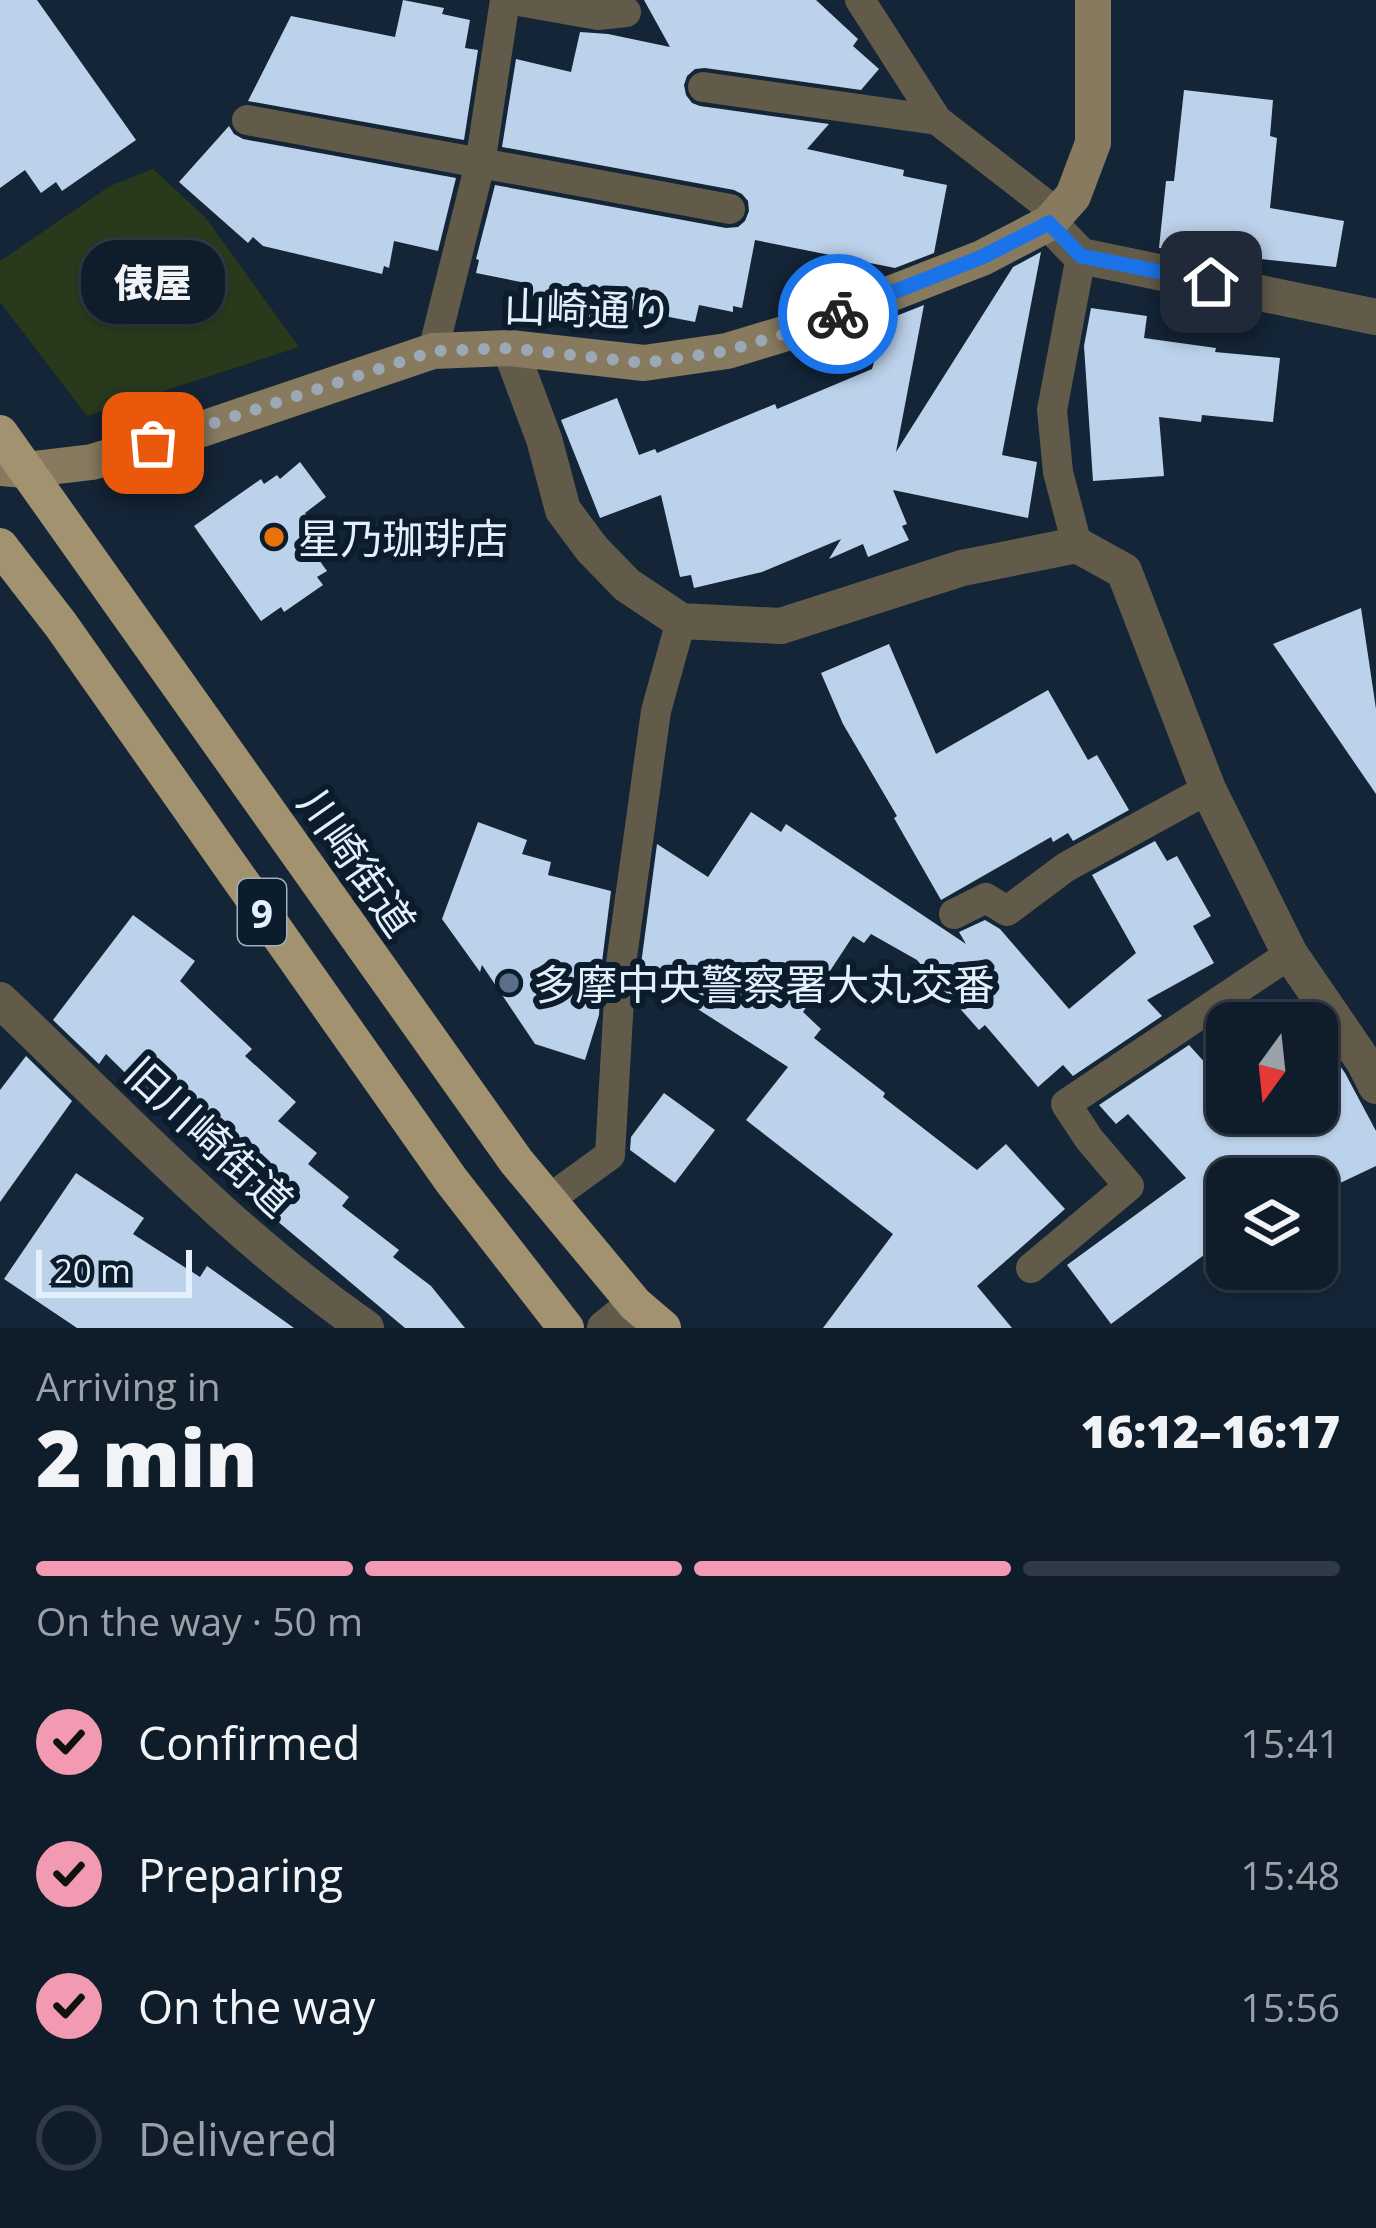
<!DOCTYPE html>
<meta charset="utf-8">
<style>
body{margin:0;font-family:"Open Sans","Noto Sans JP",sans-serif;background:#182531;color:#f1f3f6;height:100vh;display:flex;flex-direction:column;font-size:45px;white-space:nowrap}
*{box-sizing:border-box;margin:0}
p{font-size:39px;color:#9ba1a8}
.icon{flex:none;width:66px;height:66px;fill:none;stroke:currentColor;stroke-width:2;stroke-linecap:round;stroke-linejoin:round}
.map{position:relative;height:1328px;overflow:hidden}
.side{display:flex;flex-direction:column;background:#0f1c29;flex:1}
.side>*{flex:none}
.needle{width:78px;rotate:195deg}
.fabs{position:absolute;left:1206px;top:1002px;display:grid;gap:24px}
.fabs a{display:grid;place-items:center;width:132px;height:132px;border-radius:24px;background:#0f1c29;box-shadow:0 3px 9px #0004,0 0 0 3px #2f3a46;font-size:60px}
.scale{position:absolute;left:36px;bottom:30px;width:156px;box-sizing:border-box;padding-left:12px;border:6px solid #e3effb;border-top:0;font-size:33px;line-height:42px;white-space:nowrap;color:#e3effb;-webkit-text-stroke:9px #0b1c2d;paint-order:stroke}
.pin{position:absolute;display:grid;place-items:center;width:102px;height:102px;color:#fff;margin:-51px;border-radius:24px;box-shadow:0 6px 18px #0006}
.courier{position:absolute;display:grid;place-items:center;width:120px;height:120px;margin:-60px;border:9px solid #1a73e8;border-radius:50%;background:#fff;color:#222;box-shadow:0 3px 15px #0007}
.bubble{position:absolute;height:84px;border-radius:36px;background:#0f1c29;box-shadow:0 3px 9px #0004,0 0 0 3px #2f3a46;font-size:39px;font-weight:800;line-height:84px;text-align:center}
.headline em{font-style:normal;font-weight:800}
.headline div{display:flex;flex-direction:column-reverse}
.headline{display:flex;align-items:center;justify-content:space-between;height:204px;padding:0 36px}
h1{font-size:78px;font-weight:800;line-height:90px}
.bar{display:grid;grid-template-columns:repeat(4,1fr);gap:18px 12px;align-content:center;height:144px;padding:0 36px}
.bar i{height:15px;border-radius:9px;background:#2f3a46}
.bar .on{background:#f19ab2}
.bar p{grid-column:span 4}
ol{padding:0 36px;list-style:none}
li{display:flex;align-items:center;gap:36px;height:132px}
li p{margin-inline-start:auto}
li .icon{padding:12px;border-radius:50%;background:#f19ab2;color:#111;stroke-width:4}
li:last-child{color:#9ba1a8}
li i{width:66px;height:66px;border:6px solid #2f3a46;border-radius:50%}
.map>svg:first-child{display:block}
.green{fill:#28391c}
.building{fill:#bcd2ea}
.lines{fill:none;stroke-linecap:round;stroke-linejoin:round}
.lane{stroke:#635b4a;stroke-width:30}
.street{stroke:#635b4a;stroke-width:36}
.secondary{stroke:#877a5f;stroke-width:36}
.primary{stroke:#a2926f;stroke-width:36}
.done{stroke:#9ba8b6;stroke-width:12;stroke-dasharray:0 21.6}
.route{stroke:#1a73e8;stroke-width:15}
.food-dot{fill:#e8710a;stroke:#0b1c2d;stroke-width:4.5}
.service-dot{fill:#5c6f8a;stroke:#0b1c2d;stroke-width:4.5}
.labels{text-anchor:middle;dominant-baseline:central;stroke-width:12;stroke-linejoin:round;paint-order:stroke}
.shield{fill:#0b1c2d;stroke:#a2b0bd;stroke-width:3}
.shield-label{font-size:39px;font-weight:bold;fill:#e3effb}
.street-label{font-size:42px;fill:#e3effb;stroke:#0b1c2d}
.poi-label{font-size:42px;fill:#e3effb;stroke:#0b1c2d;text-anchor:start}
</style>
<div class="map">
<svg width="1376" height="1328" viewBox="0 0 1376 1328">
<rect width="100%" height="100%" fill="#142537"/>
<polygon class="green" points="153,169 205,217 299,347 87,416 0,302 0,261 110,186"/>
<g class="building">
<polygon points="0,0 37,0 136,140 62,191 56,182 41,193 25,170 0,188"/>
<polygon points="403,0 444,8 442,14 470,20 465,48 478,50 464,140 248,101 291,16 395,37"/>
<polygon points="644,0 816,0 858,39 853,46 879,69 861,90 705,68 695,69 687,76 684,85 686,95 692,103 700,106 829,124 807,149 904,170 903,176 947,185 934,253 895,268 755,240 742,308 733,306 733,312 699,305 695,322 613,306 609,326 521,308 526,283 476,273 479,260 476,259 495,185 726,228 738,227 745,221 749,211 748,201 742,194 734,190 502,147 516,59 571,72 580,32 608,34 670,47"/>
<polygon points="1184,90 1273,100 1270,136 1277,138 1270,208 1344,221 1336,267 1159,248 1166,181 1174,181"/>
<polygon points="229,126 234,134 243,139 456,178 438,251 394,241 389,268 384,266 382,274 263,246 253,237 248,243 179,182"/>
<polygon points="1041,252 1002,455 1037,462 1028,518 893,490 907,524 902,526 909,540 868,557 863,544 829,559 841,539 762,572 694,588 691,575 680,577 661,495 600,518 561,420 617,398 639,455 655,449 657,453 775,404 777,409 872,369 886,320 924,305 896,452 1013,267"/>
<polygon points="1091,308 1147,316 1144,338 1216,348 1215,352 1280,358 1273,422 1202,415 1201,422 1159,417 1164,476 1093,481 1084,346"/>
<polygon points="300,462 326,497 305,513 322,537 309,546 327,571 317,577 323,585 284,612 281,607 261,621 194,526 261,479 264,484 277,475 280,479"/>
<polygon points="1361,608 1376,709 1376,794 1273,644"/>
<polygon points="889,644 936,754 1048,690 1088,760 1097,755 1129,810 1073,841 1068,833 1053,842 1051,837 941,900 894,818 897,816 843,724 821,673"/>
<polygon points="751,812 781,832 786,824 966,944 959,932 985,920 1000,929 1069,1009 1136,953 1092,875 1155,841 1167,861 1177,856 1211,916 1193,926 1214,963 1147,1000 1162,1016 1073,1076 1063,1065 1038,1087 985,1025 979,1030 917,960 871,934 864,943 853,936 803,1012 821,1029 814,1038 885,1093 883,1097 977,1170 1006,1144 1065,1209 977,1286 1012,1328 823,1328 893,1234 746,1120 788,1067 640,972 657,844 708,877"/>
<polygon points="478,822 527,840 522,854 551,862 548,875 611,891 602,962 599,1015 585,1060 535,1044 482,965 480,972 442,919"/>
<polygon points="133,915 195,961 180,981 252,1049 245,1056 296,1102 278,1121 317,1153 308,1164 349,1197 342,1206 399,1250 393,1257 431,1286 465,1328 405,1328 276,1220 278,1217 237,1183 106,1054 99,1064 53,1020"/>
<polygon points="1317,1033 1345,1073 1376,1131 1376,1166 1317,1194 1317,1179 1227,1179 1227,1238 1111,1324 1067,1265 1186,1178 1128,1114 1116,1124 1099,1105 1189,1045 1227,1087 1227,1113 1317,1113"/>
<polygon points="26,1056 72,1101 0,1202 0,1090"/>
<polygon points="664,1093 715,1130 675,1183 630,1150 631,1137"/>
<polygon points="76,1173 144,1218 133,1234 200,1277 207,1266 294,1328 77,1328 4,1279"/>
</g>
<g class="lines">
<g class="lane">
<polyline points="513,0 598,15 626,12"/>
<polyline points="860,0 937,120 1057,213"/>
<polyline points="703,87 937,120"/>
<polyline points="247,120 730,209"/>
<polyline points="433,351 480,164 505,0"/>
<polyline points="1077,545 1058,472 1052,410 1081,256"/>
<polyline points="954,914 986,898 1007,911 1066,867 1208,789"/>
<polyline points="548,1200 610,1155 621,964 656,711 681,621"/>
<polyline points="1031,1268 1129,1186 1089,1139 1066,1104 1290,954"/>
</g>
<g class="street">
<polyline points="1049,223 1081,256 1376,317"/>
<polyline points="510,348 544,439 563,510 592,549 627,585 681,621 781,626 962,568 1077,545 1124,571 1208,789 1290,954 1364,1062 1376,1086"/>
<path d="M0,1000C118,1112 232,1235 366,1328"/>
<polyline points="605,1328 635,1304"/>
</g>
<polyline class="secondary" points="0,468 25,470 92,462 205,428 433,351 510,348 644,363 727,351 800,329 982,258 1049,223 1073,196 1093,143 1093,0"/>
<g class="primary">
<polyline points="0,433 516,1161 635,1304 663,1328"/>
<polyline points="0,546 61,625 451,1180 566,1328"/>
</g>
</g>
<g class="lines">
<polyline class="done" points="153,443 434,351 510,348 644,363 727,351 800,329 838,314"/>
<polyline class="route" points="838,314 982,257 1049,223 1081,256 1211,282"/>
</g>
<circle class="food-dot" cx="274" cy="537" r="12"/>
<circle class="service-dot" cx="509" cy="983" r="12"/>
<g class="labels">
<rect class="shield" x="238" y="879" width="48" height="66" rx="9"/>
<g class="shield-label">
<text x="262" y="912">9</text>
</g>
<g class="street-label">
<text transform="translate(588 308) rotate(2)">山崎通り</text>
<text transform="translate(358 862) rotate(55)">川崎街道</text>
<text transform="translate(210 1136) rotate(43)">旧川崎街道</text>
</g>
<g class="poi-label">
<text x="298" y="537">星乃珈琲店</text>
<text x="533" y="983">多摩中央警察署大丸交番</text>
</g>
</g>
</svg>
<div class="fabs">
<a><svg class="needle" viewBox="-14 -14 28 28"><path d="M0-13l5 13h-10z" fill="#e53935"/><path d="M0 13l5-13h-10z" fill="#9ba1a8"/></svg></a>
<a><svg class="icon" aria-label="layers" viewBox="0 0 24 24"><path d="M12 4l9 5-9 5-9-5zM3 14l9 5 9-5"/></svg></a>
</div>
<div class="scale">20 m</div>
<div class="pin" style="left:153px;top:443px;background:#ea580c"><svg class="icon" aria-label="bag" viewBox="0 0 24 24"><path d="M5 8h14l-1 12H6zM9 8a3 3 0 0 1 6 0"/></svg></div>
<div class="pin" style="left:1211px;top:282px;background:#1f2937"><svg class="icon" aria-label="home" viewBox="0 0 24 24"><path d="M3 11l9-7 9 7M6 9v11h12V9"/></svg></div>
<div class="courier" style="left:838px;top:314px"><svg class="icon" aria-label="bike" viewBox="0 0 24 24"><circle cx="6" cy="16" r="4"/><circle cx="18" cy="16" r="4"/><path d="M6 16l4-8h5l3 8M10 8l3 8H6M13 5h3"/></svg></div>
<div class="bubble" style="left:81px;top:240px;width:144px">俵屋</div>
</div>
<section class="side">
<div class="headline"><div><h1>2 min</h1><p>Arriving in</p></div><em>16:12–16:17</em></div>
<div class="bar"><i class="on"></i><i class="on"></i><i class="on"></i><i></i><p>On the way · 50 m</p></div>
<ol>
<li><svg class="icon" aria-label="check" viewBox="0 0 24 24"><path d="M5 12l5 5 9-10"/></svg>Confirmed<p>15:41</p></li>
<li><svg class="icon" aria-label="check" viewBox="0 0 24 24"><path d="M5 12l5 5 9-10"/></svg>Preparing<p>15:48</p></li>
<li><svg class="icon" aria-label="check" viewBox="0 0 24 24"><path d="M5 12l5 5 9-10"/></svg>On the way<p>15:56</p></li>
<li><i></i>Delivered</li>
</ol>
</section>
